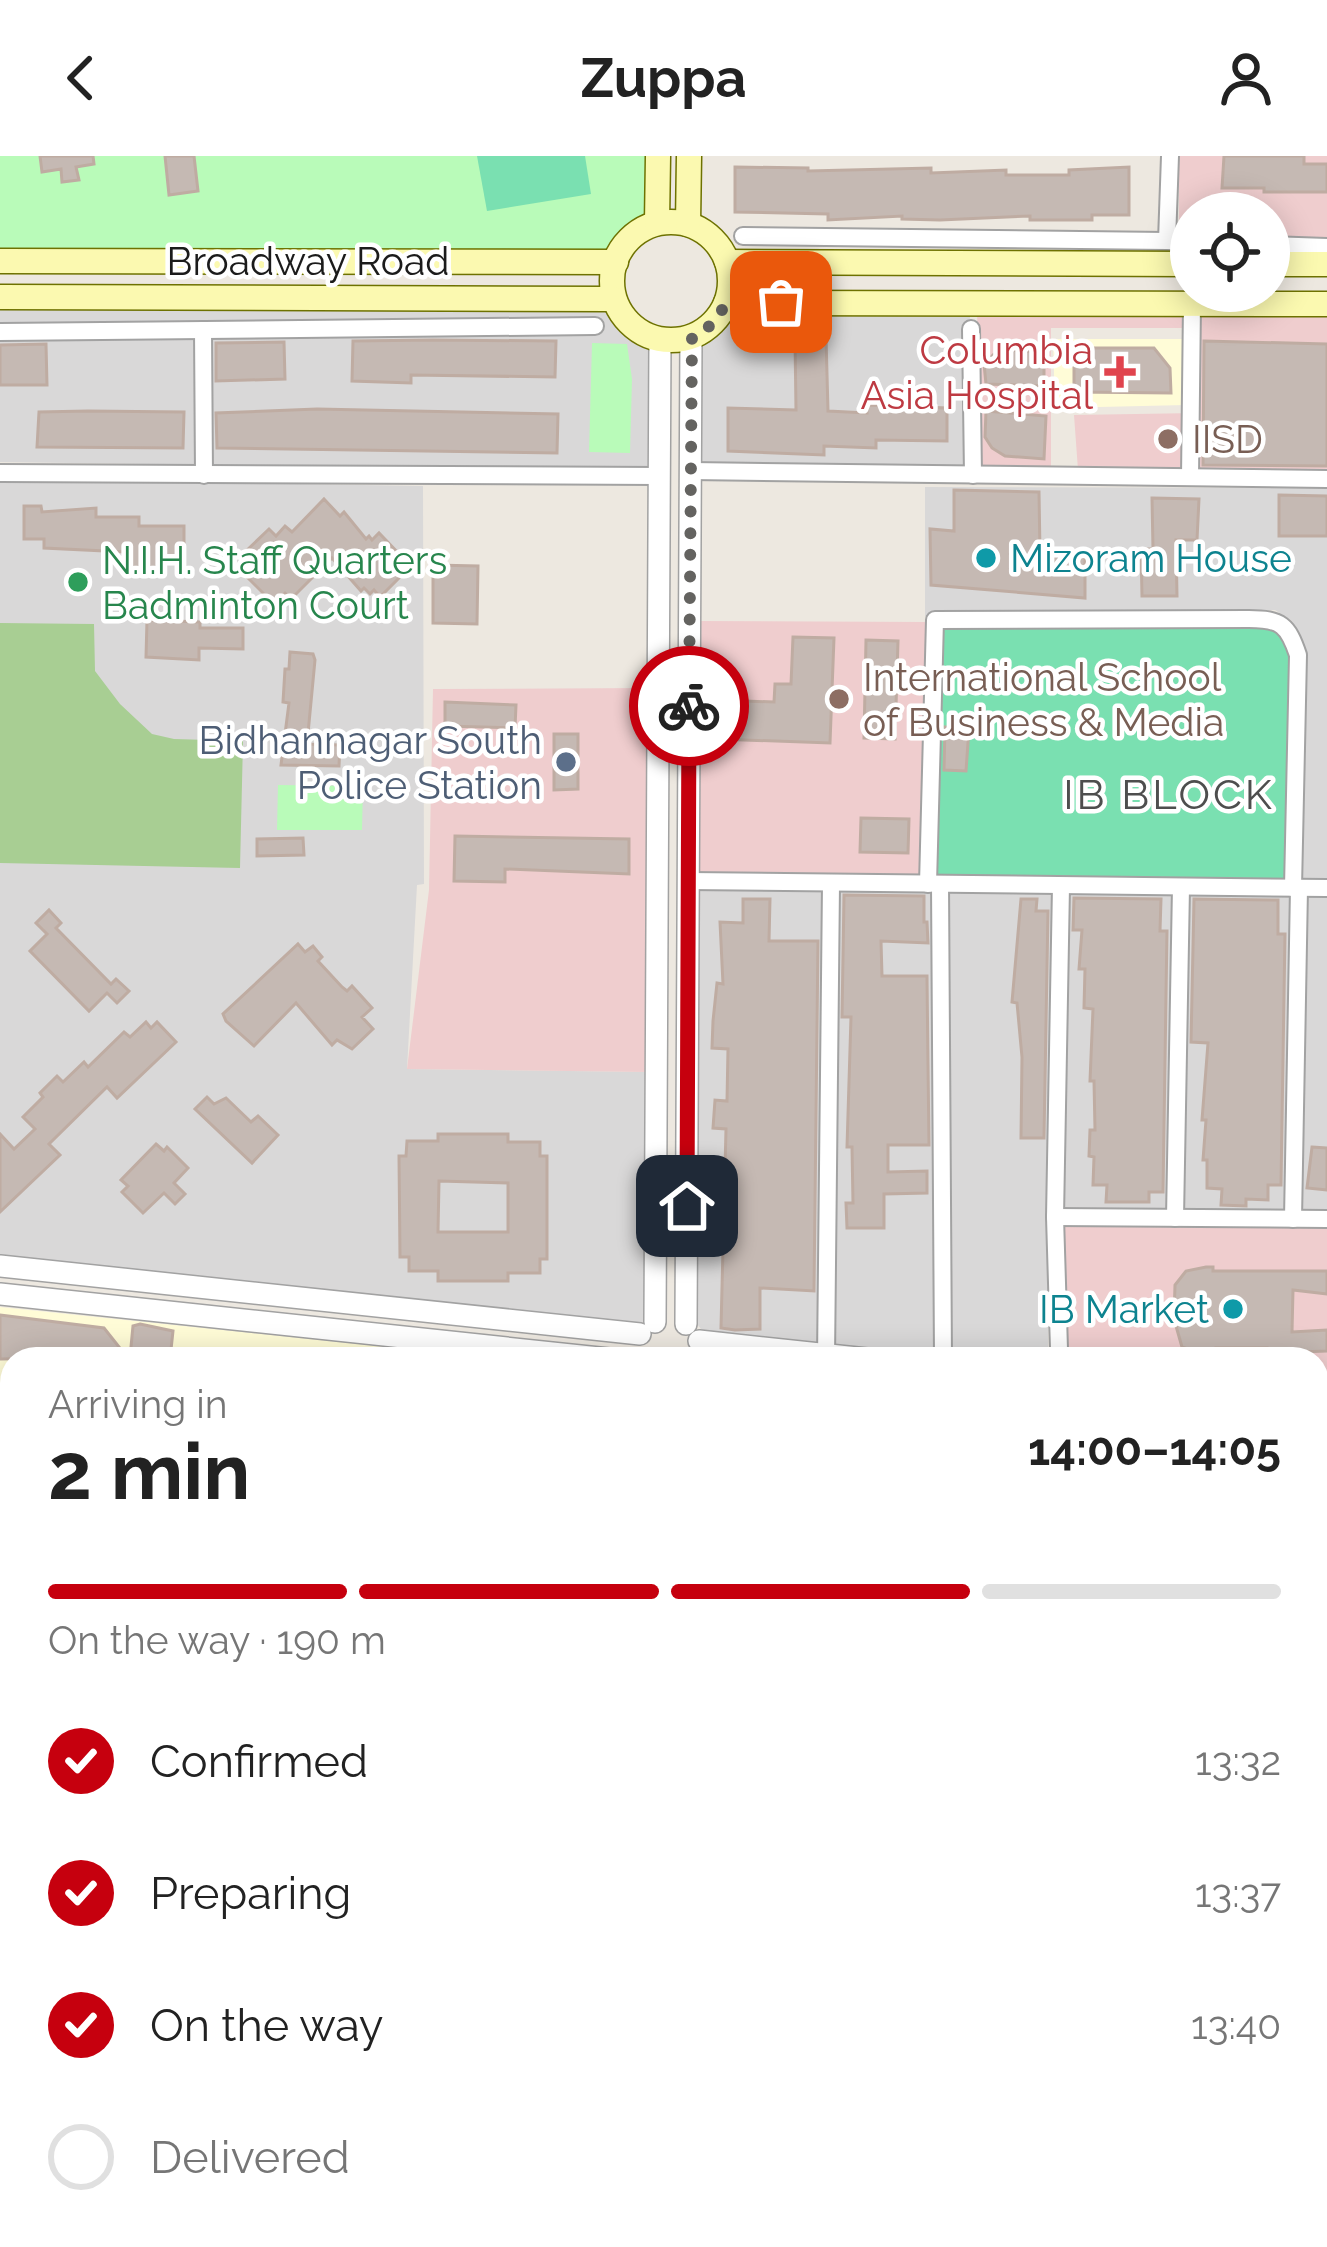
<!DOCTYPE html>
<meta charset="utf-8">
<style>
body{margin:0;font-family:Raleway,sans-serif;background:#f2f2f2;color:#222;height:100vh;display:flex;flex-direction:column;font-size:45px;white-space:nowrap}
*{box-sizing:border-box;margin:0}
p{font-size:39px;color:#767676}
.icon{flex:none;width:66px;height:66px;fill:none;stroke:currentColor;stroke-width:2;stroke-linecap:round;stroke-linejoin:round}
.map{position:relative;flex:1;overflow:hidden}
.sheet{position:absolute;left:0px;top:1191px;width:1329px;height:900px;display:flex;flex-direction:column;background:#fff;border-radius:36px 36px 0 0;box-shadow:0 6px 30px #0003}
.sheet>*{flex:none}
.buttons{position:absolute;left:1170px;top:36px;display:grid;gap:24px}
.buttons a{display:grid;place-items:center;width:120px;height:120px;border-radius:50%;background:#fff;box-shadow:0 6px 30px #0003;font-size:60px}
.pin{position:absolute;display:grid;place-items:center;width:102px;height:102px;color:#fff;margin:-51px;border-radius:24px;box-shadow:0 6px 18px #0006}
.courier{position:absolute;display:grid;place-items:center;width:120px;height:120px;margin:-60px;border:9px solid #c6000e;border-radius:50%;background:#fff;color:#222;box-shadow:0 3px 15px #0007}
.head em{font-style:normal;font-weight:700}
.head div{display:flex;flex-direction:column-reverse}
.head{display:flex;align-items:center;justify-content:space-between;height:204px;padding:0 48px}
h1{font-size:78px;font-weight:700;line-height:90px}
.bar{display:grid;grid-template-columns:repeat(4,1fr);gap:18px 12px;align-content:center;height:144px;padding:0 48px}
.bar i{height:15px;border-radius:9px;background:#e0e0e0}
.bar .current{background:#c6000e}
.bar p{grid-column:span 4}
ol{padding:0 48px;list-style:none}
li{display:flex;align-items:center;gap:36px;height:132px}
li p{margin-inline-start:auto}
li .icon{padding:12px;border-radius:50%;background:#c6000e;color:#fff;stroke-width:4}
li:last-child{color:#767676}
li i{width:66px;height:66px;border:6px solid #e0e0e0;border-radius:50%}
header{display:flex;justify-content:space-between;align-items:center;height:156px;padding:0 48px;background:#fff;font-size:54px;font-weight:700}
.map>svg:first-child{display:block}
.residential{fill:#d9d8d8}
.commercial{fill:#efcdce}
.education{fill:#fffcd7}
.forest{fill:#a8ce93}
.park{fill:#b9fbb9}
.pitch{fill:#7ae0b1}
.water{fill:#9ed3dd}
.building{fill:#c5b9b3;stroke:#bfaca2;stroke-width:3;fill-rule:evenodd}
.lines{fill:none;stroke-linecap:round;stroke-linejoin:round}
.minor-casing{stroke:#a2a2a2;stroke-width:20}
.tertiary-casing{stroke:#a2a2a2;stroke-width:24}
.secondary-casing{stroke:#6e7201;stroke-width:27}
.primary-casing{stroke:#925700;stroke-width:30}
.minor{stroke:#fff;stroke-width:16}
.tertiary{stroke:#fff;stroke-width:21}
.secondary{stroke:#fbf9b0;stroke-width:24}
.primary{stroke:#ffc893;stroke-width:27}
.done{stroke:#646360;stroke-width:12;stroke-dasharray:0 21.6}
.route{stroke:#c6000e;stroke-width:15}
.health-dot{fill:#e0444e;stroke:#fff;stroke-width:4.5}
.education-dot{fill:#8d6e63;stroke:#fff;stroke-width:4.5}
.culture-dot{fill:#0f9aa8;stroke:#fff;stroke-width:4.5}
.leisure-dot{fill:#2e9e5b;stroke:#fff;stroke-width:4.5}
.service-dot{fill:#5c6f8a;stroke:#fff;stroke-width:4.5}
.labels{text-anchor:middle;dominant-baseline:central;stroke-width:9;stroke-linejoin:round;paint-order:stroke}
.street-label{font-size:39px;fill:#1b1b1b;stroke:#fff}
.health-label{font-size:39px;fill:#be3a42;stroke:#fff;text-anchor:end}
.education-label{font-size:39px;fill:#785e54;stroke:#fff;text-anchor:start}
.culture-label{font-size:39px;fill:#0d838f;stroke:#fff;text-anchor:start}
.leisure-label{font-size:39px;fill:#27864d;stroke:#fff;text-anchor:start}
.service-label{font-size:39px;fill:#4e5e75;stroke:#fff;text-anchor:end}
.neighbourhood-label{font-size:42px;letter-spacing:3px;fill:#4e4e4e;stroke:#fff}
</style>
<header><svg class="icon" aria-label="back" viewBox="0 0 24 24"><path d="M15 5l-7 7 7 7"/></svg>Zuppa<svg class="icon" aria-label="person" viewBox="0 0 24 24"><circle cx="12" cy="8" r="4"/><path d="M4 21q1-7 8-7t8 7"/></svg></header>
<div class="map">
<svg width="1327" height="2091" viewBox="0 0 1327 2091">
<rect width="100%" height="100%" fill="#ede8e0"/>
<g class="residential">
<polygon points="0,149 610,149 638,187 654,193 654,315 0,306"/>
<polygon points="731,153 970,156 967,313 699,310 698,184 717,174"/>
<polygon points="0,323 423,330 424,728 417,729 407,913 649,916 650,1159 637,1171 0,1102"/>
<polygon points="925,331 1327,332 1327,727 1301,727 1304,498 1292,465 1275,454 925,460"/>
<polygon points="693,731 1327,737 1327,1057 1049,1058 1048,1203 925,1203 705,1178 693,1163"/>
<polygon points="1317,1287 1327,1288 1327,2049 1317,2048"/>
</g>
<g class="commercial">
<polygon points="1179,0 1327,0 1327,101 1269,101 1269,57 1191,57 1191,100 1179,100"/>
<polygon points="977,155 1327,155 1327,317 1078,314 1074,259 1197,257 1198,172 1051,172 1051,314 980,312"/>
<polygon points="693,465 928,466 922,722 695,720"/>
<polygon points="648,532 652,733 649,916 407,913 429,734 433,533"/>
<polygon points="1060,1066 1327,1069 1327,1246 1317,1245 1317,1203 1059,1203"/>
</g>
<g class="education">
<polygon points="1053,183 1187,183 1186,249 1055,252"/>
<polygon points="0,1151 504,1203 12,1203 12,1773 0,1770"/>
</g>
<polygon class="forest" points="0,467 94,468 95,515 120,548 152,578 174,583 243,585 240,712 0,707"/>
<g class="park">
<polygon points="0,0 651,0 651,61 622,81 610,100 0,97"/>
<polygon points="592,187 627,188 632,223 630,297 589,296"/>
<polygon points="278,629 363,630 362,674 277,674"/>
</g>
<g class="pitch">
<polygon points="477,0 585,0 591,38 487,55"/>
<polygon points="941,470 1272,470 1284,478 1292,501 1292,728 937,722"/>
</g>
<polygon class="water" points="961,2079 1174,2079 1230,2091 1016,2091"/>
<g class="building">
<polygon points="40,0 93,0 94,8 76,11 79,24 62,26 61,13 42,16"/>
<polygon points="165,0 194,0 198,35 169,39"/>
<polygon points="1224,0 1304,0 1304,8 1327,8 1327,36 1264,36 1264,32 1222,32"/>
<polygon points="735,11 808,12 808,15 931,12 931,17 1006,14 1006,19 1069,19 1069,14 1129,11 1129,59 1092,59 1092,64 1030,64 1030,60 940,64 902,63 902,60 828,64 828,58 735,56"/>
<polygon points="826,181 828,255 867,257 867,249 947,252 947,285 876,284 876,292 824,290 824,299 728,295 728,252 796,254 795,182"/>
<polygon points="433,184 556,185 555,221 411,219 411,227 352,225 353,185"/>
<polygon points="1204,185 1327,188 1327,310 1203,309"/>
<polygon points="284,186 285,223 216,225 216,187"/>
<polygon points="46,188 47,229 0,229 0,189"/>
<polygon points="1074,192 1154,192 1170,212 1171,237 1074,236"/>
<polygon points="1007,194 1044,196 1044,230 986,228 984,208 994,198"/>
<polygon points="317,253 558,258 557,297 217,292 216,257"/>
<polygon points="88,255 184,256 183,292 37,291 39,256"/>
<polygon points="986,255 1046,260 1044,303 1005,300 992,292 985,281"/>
<polygon points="954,334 1039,336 1040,396 1085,396 1085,442 931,429 930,373 954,375"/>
<polygon points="1279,339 1327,340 1327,380 1279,380"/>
<polygon points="1152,342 1199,343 1197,384 1176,384 1177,440 1142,440 1141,393 1153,393"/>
<polygon points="324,343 340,360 344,356 366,383 369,380 372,384 379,377 400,399 390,408 401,420 380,441 374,434 370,438 364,432 361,435 332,402 291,443 285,437 274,448 241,415 252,403 245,396 269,373 276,380 285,370 292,376"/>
<polygon points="24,350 41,350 42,356 96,352 96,361 139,361 139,370 184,370 184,405 163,405 163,412 125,411 125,396 44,392 44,383 24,383"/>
<polygon points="433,409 478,410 477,468 433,467"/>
<polygon points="147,464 200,466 200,472 243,472 243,493 199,492 199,504 146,501"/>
<polygon points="793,481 834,482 830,587 718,583 719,544 774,546 775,528 791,528"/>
<polygon points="866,484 898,485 895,583 864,582"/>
<polygon points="290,496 313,498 315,504 307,588 340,589 339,610 281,609 289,547 283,546 285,513 289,513"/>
<polygon points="445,546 516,549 515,572 445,570"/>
<polygon points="945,571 969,573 966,615 944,614"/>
<polygon points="554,578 578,578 578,633 554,634"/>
<polygon points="861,662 909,663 908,697 860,696"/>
<polygon points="455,680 629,683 629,718 505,713 505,726 454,725"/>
<polygon points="303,682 304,699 257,700 257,683"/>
<polygon points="844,739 924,740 924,766 927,766 928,787 881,785 882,820 927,820 928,908 929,989 888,989 888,1016 927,1015 927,1037 884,1038 884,1072 847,1072 846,1047 853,1047 852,991 847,991 851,861 842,861"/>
<polygon points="1074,742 1161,743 1160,775 1167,775 1163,1036 1149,1036 1149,1046 1106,1046 1107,1029 1093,1029 1094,1001 1089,1000 1090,974 1095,974 1094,925 1090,925 1093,853 1084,852 1085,813 1079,813 1082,774 1073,774"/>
<polygon points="743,743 770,743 769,785 818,785 814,1135 760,1132 760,1173 735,1174 721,1172 726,973 713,972 715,944 727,945 728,893 712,892 713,865 717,827 723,828 720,766 743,767"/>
<polygon points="1021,743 1037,743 1036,755 1048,755 1044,982 1021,982 1022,901 1017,847 1012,846"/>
<polygon points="1194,743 1278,744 1278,778 1285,778 1281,1029 1268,1029 1268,1044 1246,1043 1246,1050 1221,1049 1222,1033 1207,1032 1207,1004 1203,1004 1206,964 1202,964 1208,887 1191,886"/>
<polygon points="49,754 61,767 56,772 111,828 116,823 129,835 117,847 107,837 89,855 30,795 47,778 36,767"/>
<polygon points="298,788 305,796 313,790 322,801 318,805 342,831 347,835 352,830 372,852 362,861 373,873 352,893 337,884 332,889 296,847 254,890 226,865 223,858"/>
<polygon points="146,866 151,872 157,866 176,886 117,942 107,931 49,988 60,999 0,1056 0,978 14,993 35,973 23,961 43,941 40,937 57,920 63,926 84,906 88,911 124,876 130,881"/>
<polygon points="207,941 214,948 226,942 251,966 258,960 278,979 252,1007 195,953"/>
<path d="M438,978H508V986H540V1000H547V1103H540V1117H508V1125H438V1115H409V1101H400L399,1000H406L407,985H438ZM439,1025L508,1027V1076H438Z"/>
<polygon points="156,988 164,995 167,991 188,1012 174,1027 185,1038 175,1048 164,1037 143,1057 122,1036 128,1030 121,1024"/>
<polygon points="1312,991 1327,992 1327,1034 1307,1032"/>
<polygon points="1206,1111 1213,1111 1213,1115 1327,1115 1327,1138 1293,1134 1292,1176 1327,1174 1327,1195 1267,1197 1267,1192 1216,1192 1216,1196 1196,1196 1182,1191 1174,1163 1175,1129 1186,1115"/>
<polygon points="0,1159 104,1172 127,1201 0,1203"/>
<polygon points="140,1168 173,1175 170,1203 130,1201 133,1170"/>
</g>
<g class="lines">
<g class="minor-casing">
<g id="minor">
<polyline points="1170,0 1167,85 1191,86"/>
<polyline points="743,80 1167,85"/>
<polyline points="1269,89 1327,91"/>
<polyline points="971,173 973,319"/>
<polyline points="203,174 204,319"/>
<polyline points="0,176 595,170"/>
<polyline points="691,315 1327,323"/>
<polyline points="0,317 659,320"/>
<polyline points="1190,321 1192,148"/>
<polyline points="688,725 1327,732"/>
<path d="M928,728L935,464L1249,463C1281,463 1288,469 1298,499L1293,732"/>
<polyline points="940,728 943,1203"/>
<polyline points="1061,730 1055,1061 1059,1193 1063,1203"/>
<polyline points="1055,1061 1327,1063"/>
<polyline points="1175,1062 1181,731"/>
<polyline points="1293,1063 1299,732"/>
<polyline points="826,1203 831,728"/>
</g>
</g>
<g class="tertiary-casing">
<g id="tertiary">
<polyline points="0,1110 640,1178"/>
<polyline points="0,1138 609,1203"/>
<polyline points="655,1166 660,183"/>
<polyline points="686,1168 691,181"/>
<polyline points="699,1185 867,1203"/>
<polyline points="1317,1251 1327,1252"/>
<polyline points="1317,1281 1327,1282"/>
<polyline points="0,1777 12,1779"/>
<polyline points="1317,2057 1327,2059"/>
</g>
</g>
<g class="secondary-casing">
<g id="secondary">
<circle cx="671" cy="125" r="59"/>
<polyline points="657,67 658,0"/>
<polyline points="688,68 689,0"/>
<polyline points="0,105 616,106"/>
<polyline points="727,106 1191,108"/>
<polyline points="1269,108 1327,108"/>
<polyline points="0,141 613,143"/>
<polyline points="726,147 1327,148"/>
</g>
</g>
<g class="primary-casing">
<g id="primary">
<polyline points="0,1925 12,1927"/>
<polyline points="0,1959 12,1962"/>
<polyline points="0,1992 12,1994"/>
<polyline points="408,2079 464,2091"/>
<polyline points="561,2079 617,2091"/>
<polyline points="721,2079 778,2091"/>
</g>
</g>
<use href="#minor" class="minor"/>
<use href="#tertiary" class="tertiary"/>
<use href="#secondary" class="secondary"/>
<use href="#primary" class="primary"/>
</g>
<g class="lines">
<polyline class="done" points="689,550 692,181 713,168 727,146 781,146"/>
<polyline class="route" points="687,1050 689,550"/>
</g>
<path class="health-dot" d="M1114 198h12v12h12v12h-12v12h-12v-12h-12v-12h12z"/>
<g class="education-dot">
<circle cx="1168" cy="283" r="12"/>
<circle cx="839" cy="543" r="12"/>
</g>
<g class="culture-dot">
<circle cx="986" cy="402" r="12"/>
<circle cx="1233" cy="1153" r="12"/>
</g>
<circle class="leisure-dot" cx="78" cy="426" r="12"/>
<circle class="service-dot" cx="566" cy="606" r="12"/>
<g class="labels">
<g class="street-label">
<text x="308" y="105">Broadway Road</text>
</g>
<g class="health-label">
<text x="1093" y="194">Columbia<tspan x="1093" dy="45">Asia Hospital</tspan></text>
</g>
<g class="education-label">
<text x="1192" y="283">IISD</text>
<text x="863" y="521">International School<tspan x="863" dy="45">of Business &amp; Media</tspan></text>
</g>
<g class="culture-label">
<text x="1010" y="402">Mizoram House</text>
<text x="1209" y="1153" text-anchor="end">IB Market</text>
</g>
<g class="leisure-label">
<text x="102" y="404">N.I.H. Staff Quarters<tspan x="102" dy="45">Badminton Court</tspan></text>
</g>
<g class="service-label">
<text x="542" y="584">Bidhannagar South<tspan x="542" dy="45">Police Station</tspan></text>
</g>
<g class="neighbourhood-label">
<text x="1169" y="638">IB BLOCK</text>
</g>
</g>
</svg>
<div class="buttons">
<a><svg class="icon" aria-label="locate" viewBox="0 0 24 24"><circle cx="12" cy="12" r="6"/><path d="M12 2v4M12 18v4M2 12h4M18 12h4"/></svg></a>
</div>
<div class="pin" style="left:781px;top:146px;background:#ea580c"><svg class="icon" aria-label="bag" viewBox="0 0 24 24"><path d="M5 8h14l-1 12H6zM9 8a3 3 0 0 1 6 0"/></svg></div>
<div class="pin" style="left:687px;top:1050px;background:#1f2937"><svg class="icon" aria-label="home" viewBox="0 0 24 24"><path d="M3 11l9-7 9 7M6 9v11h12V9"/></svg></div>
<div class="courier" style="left:689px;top:550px"><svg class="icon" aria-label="bike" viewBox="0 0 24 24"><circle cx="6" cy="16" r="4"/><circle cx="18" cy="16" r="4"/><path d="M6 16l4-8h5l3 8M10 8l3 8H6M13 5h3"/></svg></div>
<section class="sheet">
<div class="head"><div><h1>2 min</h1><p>Arriving in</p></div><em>14:00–14:05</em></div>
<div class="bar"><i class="current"></i><i class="current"></i><i class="current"></i><i></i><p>On the way · 190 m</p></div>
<ol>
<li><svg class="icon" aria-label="check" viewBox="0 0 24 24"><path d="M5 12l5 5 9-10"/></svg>Confirmed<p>13:32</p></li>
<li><svg class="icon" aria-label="check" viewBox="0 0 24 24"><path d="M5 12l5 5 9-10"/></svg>Preparing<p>13:37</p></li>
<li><svg class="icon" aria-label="check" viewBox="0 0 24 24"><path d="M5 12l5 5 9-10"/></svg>On the way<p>13:40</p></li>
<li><i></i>Delivered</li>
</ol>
</section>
</div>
